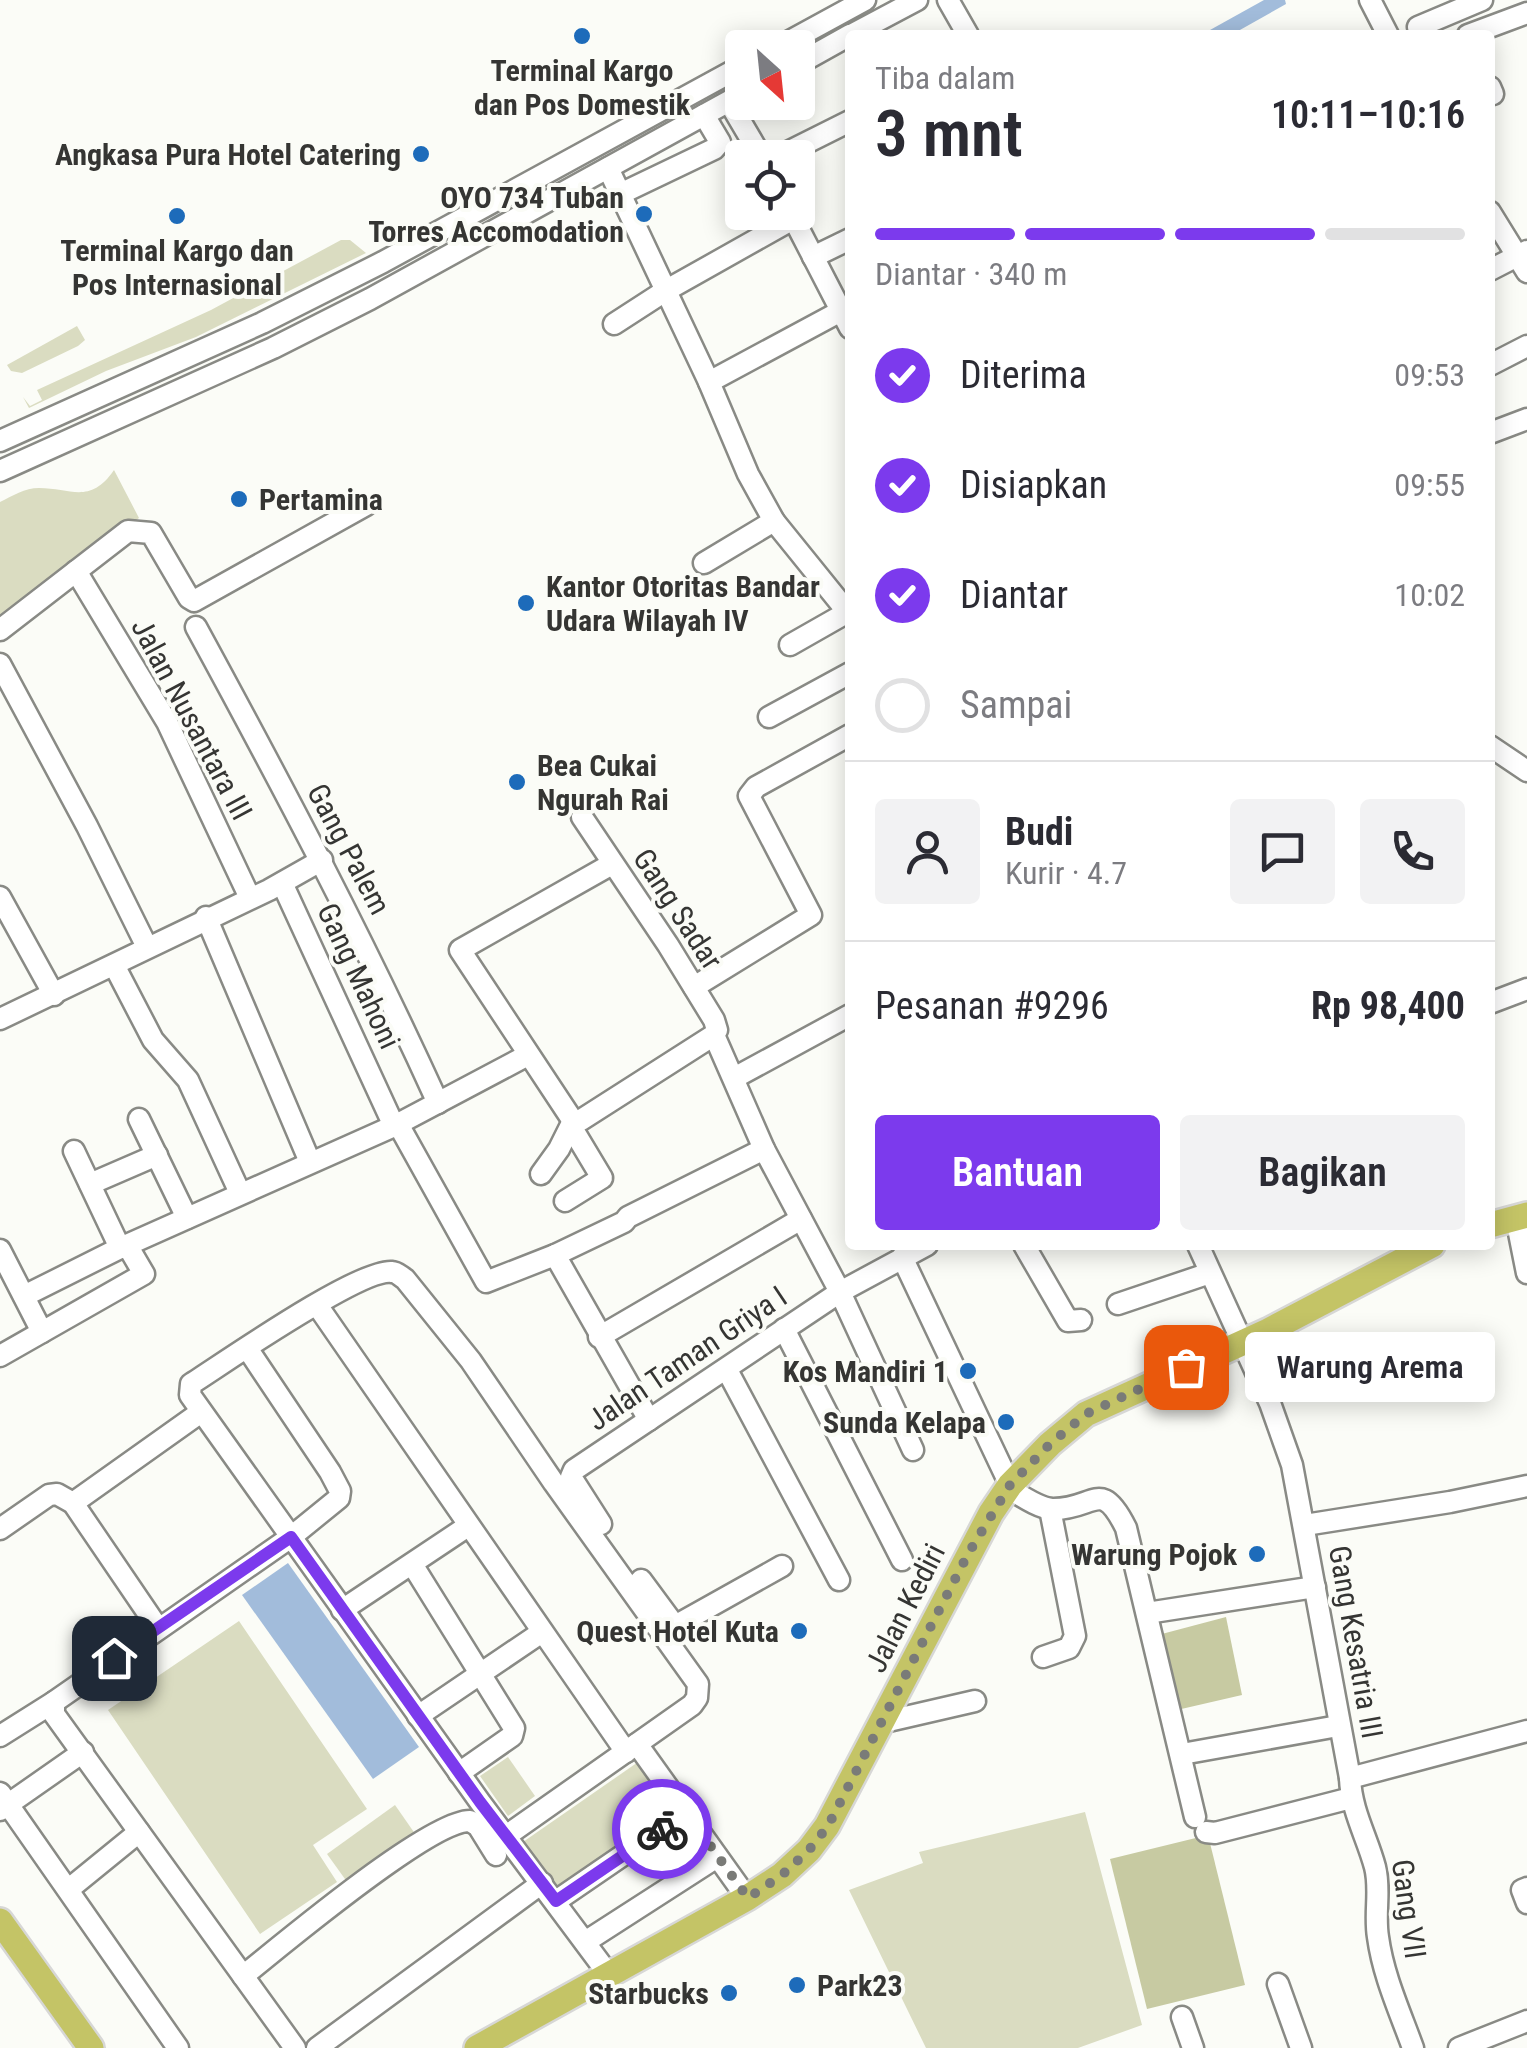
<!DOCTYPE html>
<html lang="id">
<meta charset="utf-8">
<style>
body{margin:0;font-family:"Roboto Condensed",sans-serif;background:#f2f2f3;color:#2b2b33;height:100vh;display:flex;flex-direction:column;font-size:38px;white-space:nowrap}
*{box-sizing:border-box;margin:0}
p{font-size:32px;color:#7c7c81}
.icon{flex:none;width:55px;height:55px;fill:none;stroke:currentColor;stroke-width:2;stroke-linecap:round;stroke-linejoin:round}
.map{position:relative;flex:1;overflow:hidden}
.panel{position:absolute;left:845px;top:30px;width:650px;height:1220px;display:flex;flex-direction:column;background:#fff;border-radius:10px;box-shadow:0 5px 25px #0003}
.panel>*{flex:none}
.needle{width:65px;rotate:153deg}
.fabs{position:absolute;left:725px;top:30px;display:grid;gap:20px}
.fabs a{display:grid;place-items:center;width:90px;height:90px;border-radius:10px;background:#fff;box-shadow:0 5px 25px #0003;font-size:50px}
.pin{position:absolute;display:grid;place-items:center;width:85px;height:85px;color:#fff;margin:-42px;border-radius:20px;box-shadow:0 5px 15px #0006}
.courier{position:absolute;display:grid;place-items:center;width:100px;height:100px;margin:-50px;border:8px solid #7c3aed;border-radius:50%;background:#fff;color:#222;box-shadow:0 2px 12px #0007}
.bubble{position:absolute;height:70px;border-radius:10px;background:#fff;box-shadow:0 5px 25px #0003;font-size:32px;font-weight:600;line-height:70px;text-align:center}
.summary em{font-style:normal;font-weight:600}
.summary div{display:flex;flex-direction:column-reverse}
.summary{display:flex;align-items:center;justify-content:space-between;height:170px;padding:0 30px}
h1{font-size:65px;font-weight:600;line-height:75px}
.bar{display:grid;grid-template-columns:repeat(4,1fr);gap:15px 10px;align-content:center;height:120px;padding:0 30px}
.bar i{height:12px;border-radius:8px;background:#e1e1e2}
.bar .on{background:#7c3aed}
.bar p{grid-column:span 4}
.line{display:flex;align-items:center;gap:25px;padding:0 30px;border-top:2px solid #e1e1e2}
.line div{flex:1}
.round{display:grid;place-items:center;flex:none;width:105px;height:105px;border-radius:10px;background:#f2f2f3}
ol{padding:0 30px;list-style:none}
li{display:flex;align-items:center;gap:30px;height:110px}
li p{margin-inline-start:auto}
li .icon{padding:10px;border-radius:50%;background:#7c3aed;color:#fff;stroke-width:4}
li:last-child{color:#7c7c81}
li i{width:55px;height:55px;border:5px solid #e1e1e2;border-radius:50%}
.cta{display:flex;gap:20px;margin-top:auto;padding:20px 30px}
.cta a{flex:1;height:115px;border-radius:10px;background:#7c3aed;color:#fff;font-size:40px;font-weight:600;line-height:115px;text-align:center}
.cta a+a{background:#f2f2f3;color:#2b2b33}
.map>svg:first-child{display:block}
.green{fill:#dadcc1}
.forest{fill:#c7caa2}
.water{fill:#a2bcdb}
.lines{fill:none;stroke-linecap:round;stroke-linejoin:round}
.minor-casing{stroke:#898a85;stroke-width:25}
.major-casing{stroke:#d7d7d6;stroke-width:30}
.minor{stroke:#fff;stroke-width:20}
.major{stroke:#c4c466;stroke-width:25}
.done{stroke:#7a7b78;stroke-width:10;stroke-dasharray:0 18}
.route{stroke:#7c3aed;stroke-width:12}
.poi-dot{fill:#1d6bba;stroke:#fbfcf7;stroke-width:4}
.labels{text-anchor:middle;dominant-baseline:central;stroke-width:8;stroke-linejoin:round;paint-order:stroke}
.poi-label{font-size:30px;font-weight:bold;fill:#353533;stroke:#fbfcf7;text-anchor:end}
.street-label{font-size:30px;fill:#353533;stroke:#fbfcf7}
</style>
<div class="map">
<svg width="1527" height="2048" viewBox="0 0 1527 2048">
<rect width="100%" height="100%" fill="#fbfcf7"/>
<g class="green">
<polygon points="341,240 350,240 366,253 196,337 106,371 29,408 23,397 30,406 42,400 37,390 211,310"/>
<polygon points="77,326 85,340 78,346 22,373 11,371 7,365"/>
<path d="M114,470L139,518L0,620V502C12,496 25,488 39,488C71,488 90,505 114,470Z"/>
<polygon points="239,1621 367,1809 313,1845 337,1882 260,1934 108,1710"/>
<polygon points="508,1757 535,1796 508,1816 480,1776"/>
<polygon points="641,1760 678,1813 559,1895 523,1842"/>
<polygon points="395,1805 418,1838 350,1886 327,1854"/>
<polygon points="1085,1812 1142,2025 1078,2048 926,2048 849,1890 923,1863 919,1852"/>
</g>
<g class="forest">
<polygon points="1226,1617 1242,1695 1177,1710 1158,1635"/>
<polygon points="1208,1835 1245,1985 1147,2009 1110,1859"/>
</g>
<g class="water">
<polygon points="1264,0 1285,0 1286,4 1231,35 1201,35"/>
<polygon points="288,1563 419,1747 373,1779 242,1595"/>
</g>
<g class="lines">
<g class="minor-casing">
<g id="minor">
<polyline points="948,0 968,35"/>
<polyline points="1370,0 1388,35"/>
<polyline points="1418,27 1482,0"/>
<polyline points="851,35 917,0"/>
<polyline points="1468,35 1527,13"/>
<polyline points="777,48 865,0"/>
<polyline points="798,64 850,35"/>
<polyline points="1490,87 1493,94"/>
<polyline points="729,102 762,158"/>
<polyline points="776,158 850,121"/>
<polyline points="608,168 709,382 748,474 774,521 850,615"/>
<polyline points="620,194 714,149 720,142 704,115"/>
<polyline points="790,212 850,328"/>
<polyline points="1490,212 1527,272"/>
<polyline points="813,257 850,239"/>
<polyline points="1490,270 1527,251"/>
<polyline points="614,324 665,291 793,219"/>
<polyline points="1490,365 1527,346"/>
<polyline points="709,382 841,311"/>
<polyline points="1490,433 1527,419"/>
<polyline points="0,441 262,323 383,262 742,66"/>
<polyline points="0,471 273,348 370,299 742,94"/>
<polyline points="704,563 774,521"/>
<polyline points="76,571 167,722 250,898"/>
<path d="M196,627C282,785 364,940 438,1103"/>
<polyline points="0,630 128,531 151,533 189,598 194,601 366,505"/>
<polyline points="790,645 848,612"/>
<polyline points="0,664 87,826 147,947"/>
<polyline points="769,717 850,673"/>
<polyline points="1490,746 1527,771"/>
<polyline points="582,817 668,945 714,1020 717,1030 714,1035 764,1149 840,1292 913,1450"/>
<polyline points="282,883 394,1126"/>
<polyline points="0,897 54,995"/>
<polyline points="206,917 310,1162"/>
<polyline points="114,965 153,1040 188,1080 240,1193"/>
<polyline points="694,987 811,915 749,796 756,787 850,735"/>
<polyline points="1490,1003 1527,989"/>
<polyline points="0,1019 269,890 322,860"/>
<polyline points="734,1078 850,1015"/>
<polyline points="139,1119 187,1218"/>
<polyline points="573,1121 460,950 612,864"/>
<polyline points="573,1121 581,1120 714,1035"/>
<polyline points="398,1124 486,1282 555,1255 624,1222 628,1217 764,1149"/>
<polyline points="541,1174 559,1149 573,1121"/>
<polyline points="90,1184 157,1155"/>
<polyline points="565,1201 602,1178 572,1128"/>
<polyline points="1516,1218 1527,1273"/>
<polyline points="127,1245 394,1126 528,1055"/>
<polyline points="1024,1245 1068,1321 1081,1320"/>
<path d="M1198,1245L1270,1403L1292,1465L1350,1778C1351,1810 1367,1837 1375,1867C1381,1890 1374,1913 1378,1937C1383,1975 1400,2012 1413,2048"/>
<polyline points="0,1250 42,1332"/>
<polyline points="555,1255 649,1420"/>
<polyline points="902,1257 1010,1485"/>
<polyline points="24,1296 120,1248"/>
<polyline points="1118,1304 1210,1273"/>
<polyline points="317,1305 626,1752"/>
<polyline points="784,1329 902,1560"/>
<polyline points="599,1337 801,1219"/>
<polyline points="0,1356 144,1274 127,1245 120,1248 74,1151"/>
<polyline points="727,1370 839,1580"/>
<path d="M1008,1488C1020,1495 1038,1508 1052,1509C1095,1510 1100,1476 1126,1528L1195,1817"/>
<polyline points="73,1503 201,1412"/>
<polyline points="601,1524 571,1477 574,1470 840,1292 927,1245"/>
<polyline points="1305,1525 1450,1502 1527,1486"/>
<polyline points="0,1529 49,1495 57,1494 73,1503 158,1628"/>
<polyline points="412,1564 514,1728 512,1736 459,1773"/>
<polyline points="641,1580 675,1626 782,1566"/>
<polyline points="342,1610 468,1526"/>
<polyline points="1147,1613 1315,1587"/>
<polyline points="1043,1657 1069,1648 1075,1636 1050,1509"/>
<polyline points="54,1702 54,1714 295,2048"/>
<polyline points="418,1716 542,1632"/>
<polyline points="884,1722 975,1701"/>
<polyline points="0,1736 54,1702 291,1537 339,1498 340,1491 330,1472 247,1348"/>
<polyline points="637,1744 747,1898"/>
<polyline points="1182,1754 1338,1726"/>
<polyline points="1350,1778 1527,1731"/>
<polyline points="0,1793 178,2048"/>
<polyline points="0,1810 83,1752"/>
<polyline points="1206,1832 1215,1833 1351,1798"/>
<path d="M506,1836L692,1705L697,1698L698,1684L554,1483L471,1361L405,1279C400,1276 397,1272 392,1272C360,1268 224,1363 191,1384L190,1395L480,1802L609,1975"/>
<polyline points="1527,1888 1522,1890 1527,1903"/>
<polyline points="69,1889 139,1832"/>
<polyline points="556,1901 686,1812"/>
<polyline points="585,1942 717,1857"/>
<path d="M243,1976C282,1945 430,1820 470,1821L478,1826L496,1855"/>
<polyline points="1278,1984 1301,2048"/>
<polyline points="1182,2017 1193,2048"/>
<polyline points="317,2048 542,1883"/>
<polyline points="1459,2048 1527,2021"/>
</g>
</g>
<g class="major-casing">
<g id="major">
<polyline points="1490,1225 1527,1215"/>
<polyline points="0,1921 91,2048"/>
<polyline points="477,2048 747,1898 782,1875 809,1850 827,1826 991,1513 1010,1485 1050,1444 1086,1414 1268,1331 1432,1245"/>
</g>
</g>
<use href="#minor" class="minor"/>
<use href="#major" class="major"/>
</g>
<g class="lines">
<polyline class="done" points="662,1829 686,1812 748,1898 782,1875 809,1850 828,1826 968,1554 1010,1485 1050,1444 1086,1414 1186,1367"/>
<polyline class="route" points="114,1658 291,1537 480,1802 556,1901 662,1829"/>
</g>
<g class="poi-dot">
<circle cx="582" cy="36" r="10"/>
<circle cx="421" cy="154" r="10"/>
<circle cx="644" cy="214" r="10"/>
<circle cx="177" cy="216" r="10"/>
<circle cx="239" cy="499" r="10"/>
<circle cx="526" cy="603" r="10"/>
<circle cx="517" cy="782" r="10"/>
<circle cx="968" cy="1371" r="10"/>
<circle cx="1006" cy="1422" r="10"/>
<circle cx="1257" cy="1554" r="10"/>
<circle cx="799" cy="1631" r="10"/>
<circle cx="797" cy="1985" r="10"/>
<circle cx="729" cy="1993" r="10"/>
</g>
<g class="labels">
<g class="poi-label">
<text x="582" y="70" text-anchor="middle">Terminal Kargo<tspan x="582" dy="34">dan Pos Domestik</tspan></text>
<text x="401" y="154">Angkasa Pura Hotel Catering</text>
<text x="624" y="197">OYO 734 Tuban<tspan x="624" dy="34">Torres Accomodation</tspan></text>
<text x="177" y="250" text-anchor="middle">Terminal Kargo dan<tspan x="177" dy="34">Pos Internasional</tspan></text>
<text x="259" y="499" text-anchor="start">Pertamina</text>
<text x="546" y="586" text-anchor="start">Kantor Otoritas Bandar<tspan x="546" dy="34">Udara Wilayah IV</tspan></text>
<text x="537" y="765" text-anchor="start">Bea Cukai<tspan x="537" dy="34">Ngurah Rai</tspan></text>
<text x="948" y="1371">Kos Mandiri 1</text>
<text x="986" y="1422">Sunda Kelapa</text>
<text x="1237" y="1554">Warung Pojok</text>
<text x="779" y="1631">Quest Hotel Kuta</text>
<text x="817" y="1985" text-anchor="start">Park23</text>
<text x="709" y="1993">Starbucks</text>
</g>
<g class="street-label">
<text transform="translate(192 719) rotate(62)">Jalan Nusantara III</text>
<text transform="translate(349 849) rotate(62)">Gang Palem</text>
<text transform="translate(678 909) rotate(57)">Gang Sadar</text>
<text transform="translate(359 976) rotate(65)">Gang Mahoni</text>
<text transform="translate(687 1358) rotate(-34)">Jalan Taman Griya I</text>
<text transform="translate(905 1608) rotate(-63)">Jalan Kediri</text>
<text transform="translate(1356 1642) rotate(80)">Gang Kesatria III</text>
<text transform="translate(1409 1909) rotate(82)">Gang VII</text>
</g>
</g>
</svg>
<div class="fabs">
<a><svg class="needle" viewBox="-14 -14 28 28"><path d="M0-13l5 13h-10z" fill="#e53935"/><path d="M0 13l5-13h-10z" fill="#7c7c81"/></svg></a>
<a><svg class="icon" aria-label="locate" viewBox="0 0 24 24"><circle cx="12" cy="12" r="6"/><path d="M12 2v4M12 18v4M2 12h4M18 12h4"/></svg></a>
</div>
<div class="pin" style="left:1186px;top:1367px;background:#ea580c"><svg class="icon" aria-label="bag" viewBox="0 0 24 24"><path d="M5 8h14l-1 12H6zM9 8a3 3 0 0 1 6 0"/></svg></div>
<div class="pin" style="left:114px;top:1658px;background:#1f2937"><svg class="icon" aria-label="home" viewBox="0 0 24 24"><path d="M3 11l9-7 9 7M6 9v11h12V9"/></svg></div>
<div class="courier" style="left:662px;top:1829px"><svg class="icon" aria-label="bike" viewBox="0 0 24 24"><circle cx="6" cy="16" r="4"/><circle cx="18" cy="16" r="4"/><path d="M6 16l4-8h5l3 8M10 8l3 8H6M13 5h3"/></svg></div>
<div class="bubble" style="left:1245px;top:1332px;width:250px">Warung Arema</div>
<section class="panel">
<div class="summary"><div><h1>3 mnt</h1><p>Tiba dalam</p></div><em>10:11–10:16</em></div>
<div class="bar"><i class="on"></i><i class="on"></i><i class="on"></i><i></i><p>Diantar · 340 m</p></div>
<ol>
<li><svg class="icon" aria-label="check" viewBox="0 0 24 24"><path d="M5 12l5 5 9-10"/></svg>Diterima<p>09:53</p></li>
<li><svg class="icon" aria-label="check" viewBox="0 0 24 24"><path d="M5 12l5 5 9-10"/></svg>Disiapkan<p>09:55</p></li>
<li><svg class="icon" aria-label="check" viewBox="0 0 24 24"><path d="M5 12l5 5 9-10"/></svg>Diantar<p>10:02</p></li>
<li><i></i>Sampai</li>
</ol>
<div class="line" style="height:180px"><a class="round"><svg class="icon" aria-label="person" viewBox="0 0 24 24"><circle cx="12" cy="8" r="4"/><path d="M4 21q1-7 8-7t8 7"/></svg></a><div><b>Budi</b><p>Kurir · 4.7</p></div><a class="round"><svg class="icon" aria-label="chat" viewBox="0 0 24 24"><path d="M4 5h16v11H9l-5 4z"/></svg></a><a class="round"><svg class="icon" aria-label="phone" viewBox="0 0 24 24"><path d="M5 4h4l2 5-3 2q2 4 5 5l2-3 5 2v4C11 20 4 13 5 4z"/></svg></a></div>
<div class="line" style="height:130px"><div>Pesanan #9296</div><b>Rp 98,400</b></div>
<div class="cta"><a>Bantuan</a><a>Bagikan</a></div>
</section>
</div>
